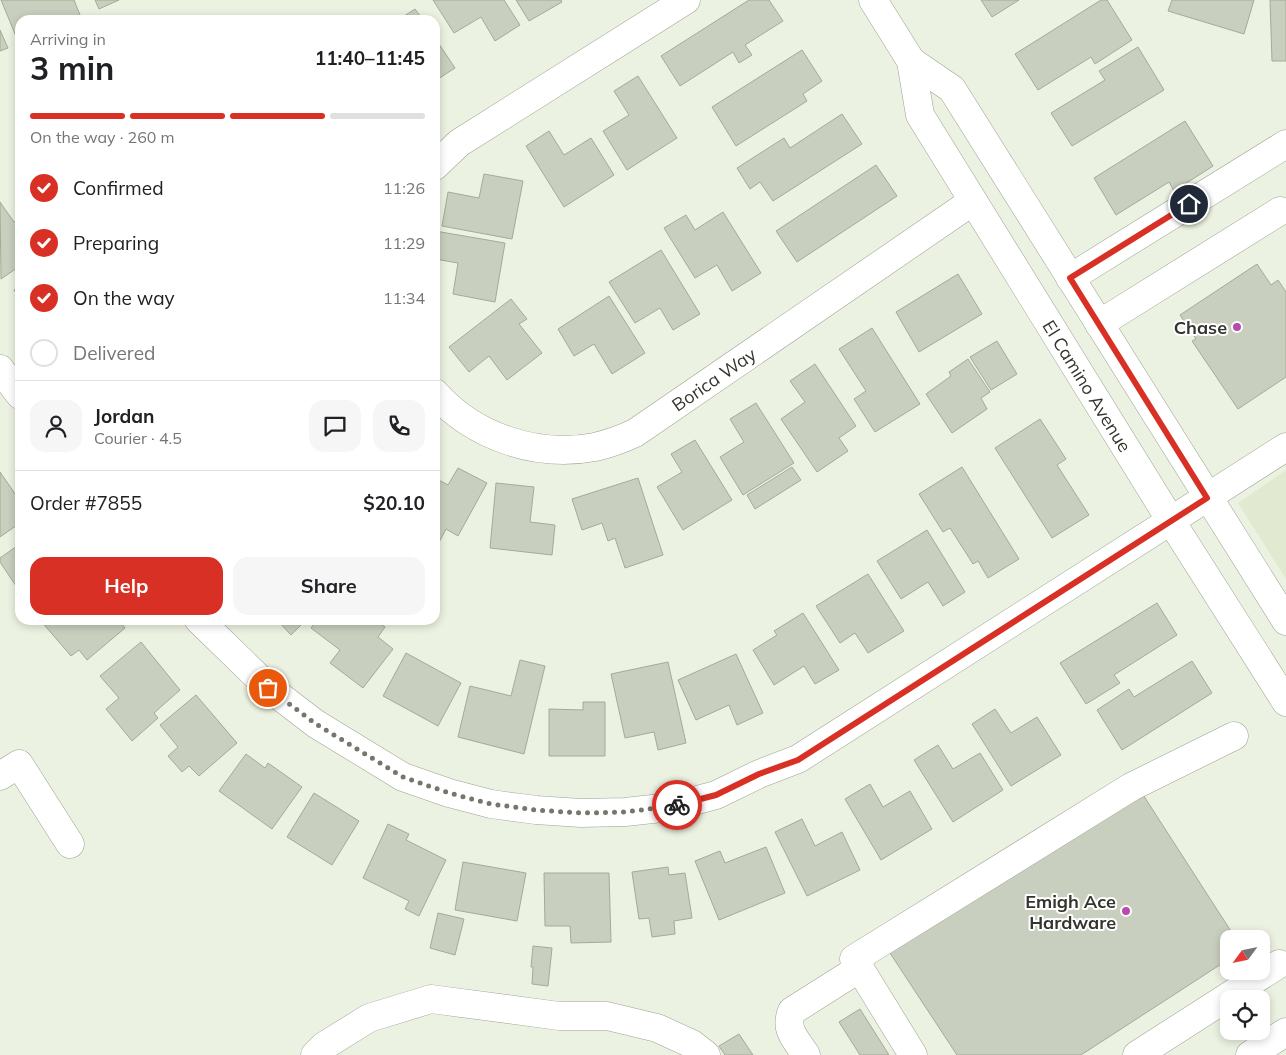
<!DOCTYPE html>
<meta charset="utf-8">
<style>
body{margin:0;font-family:Mulish,sans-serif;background:#f6f6f6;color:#202124;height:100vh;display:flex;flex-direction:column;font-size:19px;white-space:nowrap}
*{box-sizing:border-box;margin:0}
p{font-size:16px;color:#757577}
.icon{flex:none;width:28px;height:28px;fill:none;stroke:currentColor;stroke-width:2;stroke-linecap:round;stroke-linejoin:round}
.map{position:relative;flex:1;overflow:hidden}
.panel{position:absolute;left:15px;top:15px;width:425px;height:610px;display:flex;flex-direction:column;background:#fff;border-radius:15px;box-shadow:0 2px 8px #0003}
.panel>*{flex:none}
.needle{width:32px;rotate:237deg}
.controls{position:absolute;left:1220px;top:930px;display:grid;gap:10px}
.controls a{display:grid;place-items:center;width:50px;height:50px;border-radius:10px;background:#fff;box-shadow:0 2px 8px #0003;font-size:25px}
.pin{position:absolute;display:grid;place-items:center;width:42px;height:42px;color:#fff;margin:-21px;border:2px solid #fff;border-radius:50%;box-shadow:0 1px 5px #0007}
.courier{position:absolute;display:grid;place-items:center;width:50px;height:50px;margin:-25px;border:4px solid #d93025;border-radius:50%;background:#fff;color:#222;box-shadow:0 1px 6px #0007}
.head em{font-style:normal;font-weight:700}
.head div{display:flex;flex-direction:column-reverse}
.head{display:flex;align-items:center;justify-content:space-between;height:85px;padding:0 15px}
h1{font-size:32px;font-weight:700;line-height:38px}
.bar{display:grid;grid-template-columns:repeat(4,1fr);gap:8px 5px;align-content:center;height:60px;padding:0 15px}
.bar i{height:6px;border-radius:4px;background:#e0e0e0}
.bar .current{background:#d93025}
.bar p{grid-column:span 4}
.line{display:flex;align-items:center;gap:12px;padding:0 15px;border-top:1px solid #e0e0e0}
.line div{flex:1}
.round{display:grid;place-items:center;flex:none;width:52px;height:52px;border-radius:15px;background:#f6f6f6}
ol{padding:0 15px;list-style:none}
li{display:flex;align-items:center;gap:15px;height:55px}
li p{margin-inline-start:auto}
li .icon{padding:5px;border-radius:50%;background:#d93025;color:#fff;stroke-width:4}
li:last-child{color:#757577}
li i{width:28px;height:28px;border:2px solid #e0e0e0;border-radius:50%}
.button{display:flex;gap:10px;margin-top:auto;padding:10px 15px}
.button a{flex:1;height:58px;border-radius:15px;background:#d93025;color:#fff;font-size:20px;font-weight:700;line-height:58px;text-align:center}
.button a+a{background:#f6f6f6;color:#202124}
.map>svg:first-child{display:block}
.built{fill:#e1e9d1}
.building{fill:#c9cfbe;stroke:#a4a999}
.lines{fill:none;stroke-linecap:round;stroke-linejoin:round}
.minor-casing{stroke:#9da292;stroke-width:29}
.major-casing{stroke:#9da292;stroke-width:29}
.minor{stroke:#fff;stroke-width:28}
.major{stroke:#fff;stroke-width:28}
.done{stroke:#74776d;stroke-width:5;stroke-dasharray:0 9}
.route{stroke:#d93025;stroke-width:6}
.poi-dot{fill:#b84cac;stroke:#fff;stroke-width:2}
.labels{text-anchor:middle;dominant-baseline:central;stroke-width:4;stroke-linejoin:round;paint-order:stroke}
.poi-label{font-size:18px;font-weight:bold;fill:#33352e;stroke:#fff;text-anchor:end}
.street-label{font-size:18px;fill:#33352e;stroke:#fff}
</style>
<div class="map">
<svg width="1286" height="1055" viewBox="0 0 1286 1055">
<rect width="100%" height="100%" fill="#ecf2e1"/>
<polygon class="built" points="1286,470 1286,579 1238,503"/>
<g class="building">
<polygon points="1,0 74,0 82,20 20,20 20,40 18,41"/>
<polygon points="95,0 119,0 99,9"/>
<polygon points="433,0 504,0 520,25 495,41 481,17 454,33"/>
<polygon points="516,0 561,0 562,2 529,21"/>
<polygon points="749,0 769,0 783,21 745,45 752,55 739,63 733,52 680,86 661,56"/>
<polygon points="981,0 1019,0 992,17"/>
<polygon points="1101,0 1107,0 1132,40 1095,64 1091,57 1038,90 1015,54"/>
<polygon points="1172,0 1254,0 1244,34 1168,11"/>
<polygon points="1270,0 1286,0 1286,61 1272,61"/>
<polygon points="415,9 423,20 398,20"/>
<polygon points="0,30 8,48 0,51"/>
<polygon points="435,38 455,68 435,81"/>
<polygon points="1138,47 1164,90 1072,146 1051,113 1105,80 1099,71"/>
<polygon points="802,50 822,81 803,94 807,101 736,146 712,107"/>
<polygon points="638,76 677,138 627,170 603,131 629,115 614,91"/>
<polygon points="842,114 862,144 773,201 760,182 750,189 737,168 784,138 790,148"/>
<polygon points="1185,121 1213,166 1174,191 1169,182 1116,215 1094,178"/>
<polygon points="549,131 564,155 591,138 614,175 564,207 526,146"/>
<polygon points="876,165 897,196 797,262 776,231"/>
<polygon points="484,174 523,181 512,239 442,226 448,192 479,198"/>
<polygon points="0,202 14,222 20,218 20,266 1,279"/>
<polygon points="723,212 761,273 732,291 717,265 695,278 664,228 686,215 695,230"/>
<polygon points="435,231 505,243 495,302 453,294 458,263 435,259"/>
<polygon points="661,250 700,314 673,330 660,308 635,323 609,282"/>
<polygon points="1257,264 1271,285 1278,280 1286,292 1286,377 1238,409 1192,341 1196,339 1180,315"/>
<polygon points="958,274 982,314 919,352 896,312"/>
<polygon points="20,286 20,300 14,290"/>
<polygon points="609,296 645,353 612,374 594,344 574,356 558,329"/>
<polygon points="511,299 527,319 519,324 542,353 507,380 489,356 469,372 449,347"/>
<polygon points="872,328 920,404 875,432 854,399 866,391 839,349"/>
<polygon points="997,341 1017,374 991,390 970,357"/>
<polygon points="968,359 990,392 981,398 987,409 952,433 926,394 951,376 949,372"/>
<polygon points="815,364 856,426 839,438 848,451 817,472 781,419 805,402 790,381"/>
<polygon points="756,403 794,463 743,495 720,457 744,442 730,419"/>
<polygon points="1040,419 1066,459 1057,465 1089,515 1052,538 995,448"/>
<polygon points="695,440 732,500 683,530 657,487 682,472 671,454"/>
<polygon points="792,467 801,480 755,509 747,495"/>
<polygon points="962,467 1019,559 988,578 978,561 973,564 950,528 943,532 919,494"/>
<polygon points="458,468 487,483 458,536 446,529 436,548 435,478 448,485"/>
<polygon points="0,472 20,501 20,523 0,537"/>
<polygon points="638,478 663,555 625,568 615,538 608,541 602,523 582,530 572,499"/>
<polygon points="496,483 534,487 530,522 555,525 552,555 490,548"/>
<polygon points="927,530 965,592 943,606 928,582 901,599 877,561"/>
<polygon points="20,544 20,592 0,562 0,558"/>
<polygon points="868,574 904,631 868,653 855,633 840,643 816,606"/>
<polygon points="1157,603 1177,635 1114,675 1120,683 1086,704 1060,663"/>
<polygon points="803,613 839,670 815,684 804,666 774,685 753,650 777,635 774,631"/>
<polygon points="40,620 119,620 125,628 87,660 79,650 71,656"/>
<polygon points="277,620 306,620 291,635"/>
<polygon points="317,620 355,620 362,625 365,620 375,620 385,627 378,637 393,649 363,688 330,663 340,650 311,628"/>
<polygon points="141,642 180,690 154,713 158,718 132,741 106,709 119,698 100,676"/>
<polygon points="406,653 461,683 438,726 383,696"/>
<polygon points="736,654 763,713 737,725 729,705 696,720 678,680"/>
<polygon points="520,660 545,666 524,754 458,737 470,686 511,696"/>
<polygon points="1192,661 1212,693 1122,750 1097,710 1129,689 1134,697"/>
<polygon points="668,662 686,743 658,750 654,732 625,738 611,674"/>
<polygon points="196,695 237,743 199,776 189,766 182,772 168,756 178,747 160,725"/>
<polygon points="583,702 605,702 605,756 549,756 549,709 583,710"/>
<polygon points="995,709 1011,733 1037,717 1061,755 1011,786 972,724"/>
<polygon points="938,745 953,769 980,753 1003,790 953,822 914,760"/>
<polygon points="246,754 265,768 268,763 302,787 272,829 219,791"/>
<polygon points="870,784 883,807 910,791 932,829 881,860 845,799"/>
<polygon points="1138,787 1236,939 1229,939 1229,959 1081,1055 957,1055 888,950"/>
<polygon points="314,793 359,821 332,865 287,837"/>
<polygon points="802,819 815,846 842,832 860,870 807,896 775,832"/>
<polygon points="388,824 409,834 406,840 446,860 419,916 405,909 409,901 363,878"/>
<polygon points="766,847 785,893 719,920 695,861 720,851 725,863"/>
<polygon points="463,862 526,873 517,921 455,910"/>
<polygon points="668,867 669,875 685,873 692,918 674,921 675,934 652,937 649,918 639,919 632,872"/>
<polygon points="544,873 609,873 611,942 571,943 570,926 545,926"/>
<polygon points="438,913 464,919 455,955 430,948"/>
<polygon points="533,946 552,948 548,986 532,984 533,967 531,967"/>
<polygon points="860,1009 889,1055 860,1055 839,1022"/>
<polygon points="739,1034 753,1055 725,1055 719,1046"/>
</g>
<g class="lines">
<g class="minor-casing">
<g id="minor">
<polyline points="435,166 459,143 686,0"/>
<polyline points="1070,278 1286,144"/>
<polyline points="1099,324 1280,211"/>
<polyline points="0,369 20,395"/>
<path id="s1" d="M435,393C474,437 537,458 595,447C608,444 622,439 635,433L973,201"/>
<polyline points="199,620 269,688 316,724 403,777 449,793 491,804 536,810 581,813 625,812 671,807 716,795 759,774 798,759 1286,447"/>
<polyline points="0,776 19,764 70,844"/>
<polyline points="315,1055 324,1046 369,1018 431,999 559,1016 607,1016 657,1028 692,1044 706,1055"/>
<path d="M806,1055C796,1039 784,1030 792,1011L860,968"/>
<polyline points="913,1055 854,959 1131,787 1234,736"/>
<polyline points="1137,1055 1279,964"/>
<polyline points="1250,1055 1286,1032"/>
</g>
</g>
<g class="major-casing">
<g id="major">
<path id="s2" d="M873,0L911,61L920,115L1171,521L1286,702"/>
<polyline points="911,61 952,89 1286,621"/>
</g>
</g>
<use href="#minor" class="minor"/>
<use href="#major" class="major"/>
</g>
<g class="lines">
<polyline class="done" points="268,688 316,724 403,777 449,793 491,804 536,810 581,813 626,812 677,805"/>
<polyline class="route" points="677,805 716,795 759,774 798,760 1207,498 1070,278 1189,204"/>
</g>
<g class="poi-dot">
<circle cx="1237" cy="327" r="5"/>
<circle cx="1126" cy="911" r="5"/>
</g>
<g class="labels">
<g class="poi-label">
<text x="1227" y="327">Chase</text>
<text x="1116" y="901">Emigh Ace<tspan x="1116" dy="21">Hardware</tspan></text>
</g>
<g class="street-label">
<text stroke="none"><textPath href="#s1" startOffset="314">Borica Way</textPath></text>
<text stroke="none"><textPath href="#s2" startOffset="445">El Camino Avenue</textPath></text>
</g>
</g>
</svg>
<div class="controls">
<a><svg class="needle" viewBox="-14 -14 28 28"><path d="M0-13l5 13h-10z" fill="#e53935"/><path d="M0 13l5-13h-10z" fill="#757577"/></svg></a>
<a><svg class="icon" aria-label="locate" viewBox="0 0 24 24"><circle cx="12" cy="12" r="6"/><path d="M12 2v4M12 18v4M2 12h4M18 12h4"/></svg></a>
</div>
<div class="pin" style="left:268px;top:688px;background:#ea580c"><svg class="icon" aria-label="bag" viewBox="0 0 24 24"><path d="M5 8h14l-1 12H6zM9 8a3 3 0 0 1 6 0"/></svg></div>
<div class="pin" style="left:1189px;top:204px;background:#1f2937"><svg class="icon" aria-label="home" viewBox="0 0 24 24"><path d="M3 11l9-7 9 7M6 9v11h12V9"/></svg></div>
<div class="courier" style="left:677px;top:805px"><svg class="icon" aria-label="bike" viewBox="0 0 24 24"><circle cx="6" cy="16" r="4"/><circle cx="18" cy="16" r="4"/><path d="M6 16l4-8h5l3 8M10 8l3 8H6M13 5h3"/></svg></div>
<section class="panel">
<div class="head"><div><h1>3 min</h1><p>Arriving in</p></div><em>11:40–11:45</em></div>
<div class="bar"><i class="current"></i><i class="current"></i><i class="current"></i><i></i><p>On the way · 260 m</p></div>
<ol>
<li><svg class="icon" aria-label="check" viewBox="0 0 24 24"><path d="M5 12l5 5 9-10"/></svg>Confirmed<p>11:26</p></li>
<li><svg class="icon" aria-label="check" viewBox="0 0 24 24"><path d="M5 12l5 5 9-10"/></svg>Preparing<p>11:29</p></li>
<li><svg class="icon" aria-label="check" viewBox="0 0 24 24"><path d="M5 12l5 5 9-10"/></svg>On the way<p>11:34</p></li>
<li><i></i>Delivered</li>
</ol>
<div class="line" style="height:90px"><a class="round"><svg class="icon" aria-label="person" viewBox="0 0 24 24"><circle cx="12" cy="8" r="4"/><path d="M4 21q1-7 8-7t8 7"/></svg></a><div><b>Jordan</b><p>Courier · 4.5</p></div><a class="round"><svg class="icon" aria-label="chat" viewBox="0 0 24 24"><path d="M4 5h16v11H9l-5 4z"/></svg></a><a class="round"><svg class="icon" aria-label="phone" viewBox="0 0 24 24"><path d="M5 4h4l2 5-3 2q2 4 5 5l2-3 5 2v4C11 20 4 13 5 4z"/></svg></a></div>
<div class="line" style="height:65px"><div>Order #7855</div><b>$20.10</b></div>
<div class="button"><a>Help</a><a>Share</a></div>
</section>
</div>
